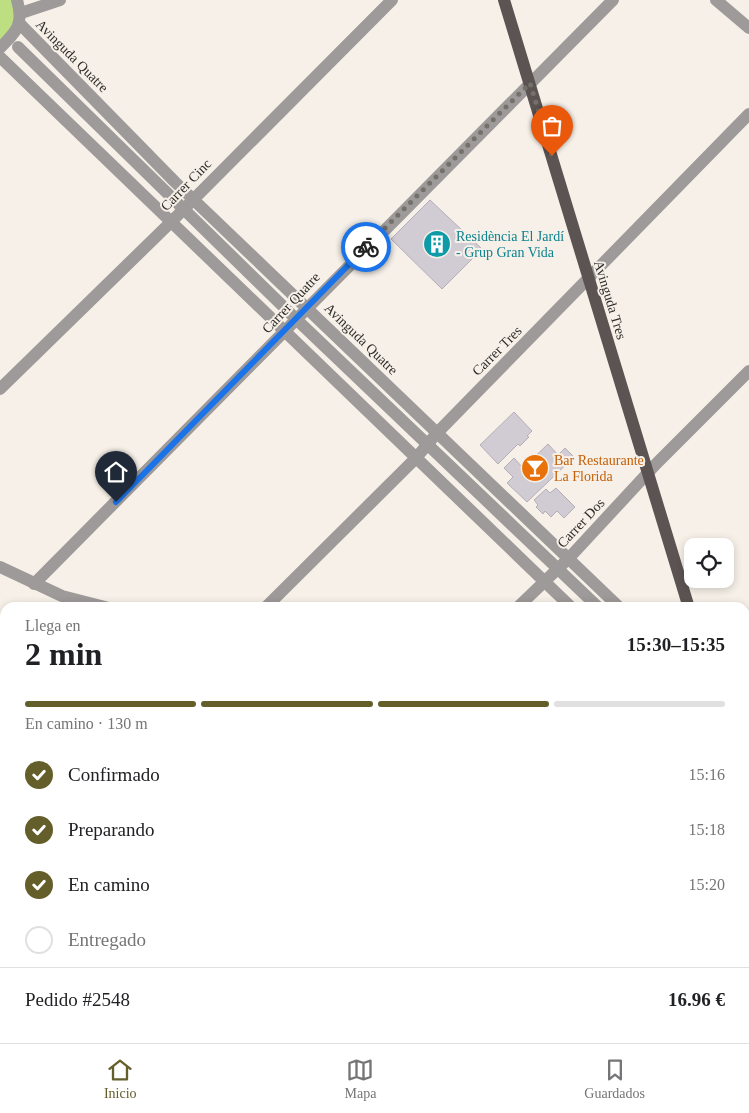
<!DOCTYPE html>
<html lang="es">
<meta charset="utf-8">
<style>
body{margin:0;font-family:Georgia,serif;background:#f6f6f6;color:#202124;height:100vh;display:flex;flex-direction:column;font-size:19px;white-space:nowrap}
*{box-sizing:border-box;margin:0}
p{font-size:16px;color:#757577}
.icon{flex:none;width:28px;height:28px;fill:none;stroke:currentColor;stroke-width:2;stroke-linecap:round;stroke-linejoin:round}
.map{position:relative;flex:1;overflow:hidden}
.panel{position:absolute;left:0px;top:602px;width:750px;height:441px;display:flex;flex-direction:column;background:#fff;border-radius:15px 15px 0 0;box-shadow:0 2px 8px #0003}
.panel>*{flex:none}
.buttons{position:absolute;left:684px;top:538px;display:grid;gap:10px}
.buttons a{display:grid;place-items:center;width:50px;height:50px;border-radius:10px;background:#fff;box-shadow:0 2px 8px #0003;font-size:25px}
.pin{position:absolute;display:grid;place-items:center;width:42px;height:42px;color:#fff;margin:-51px -21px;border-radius:50% 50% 50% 0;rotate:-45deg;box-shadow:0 0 5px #0007}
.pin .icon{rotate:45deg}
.courier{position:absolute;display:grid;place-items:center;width:50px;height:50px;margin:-25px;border:4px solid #1a73e8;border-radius:50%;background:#fff;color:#222;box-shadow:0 1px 6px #0007}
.summary em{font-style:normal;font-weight:700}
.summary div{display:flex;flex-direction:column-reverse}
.summary{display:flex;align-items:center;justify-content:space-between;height:85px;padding:0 25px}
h1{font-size:32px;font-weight:700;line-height:38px}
.bar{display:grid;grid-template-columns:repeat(4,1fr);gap:8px 5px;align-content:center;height:60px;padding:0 25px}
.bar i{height:6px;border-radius:4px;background:#e0e0e0}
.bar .current{background:#635e2a}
.bar p{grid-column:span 4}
.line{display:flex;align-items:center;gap:12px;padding:0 25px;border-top:1px solid #e0e0e0}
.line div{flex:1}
ol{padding:0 25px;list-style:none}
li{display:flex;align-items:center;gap:15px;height:55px}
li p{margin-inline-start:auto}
li .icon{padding:5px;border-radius:50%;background:#635e2a;color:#fff;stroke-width:4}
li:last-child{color:#757577}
li i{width:28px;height:28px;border:2px solid #e0e0e0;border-radius:50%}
.menu{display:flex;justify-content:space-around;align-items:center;height:70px;border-top:1px solid #e0e0e0;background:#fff;font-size:14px;color:#757577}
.menu a{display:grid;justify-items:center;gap:2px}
.menu .current{color:#635e2a}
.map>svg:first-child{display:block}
.green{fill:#bedf81}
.building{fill:#d1ccd4;stroke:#b4afb7}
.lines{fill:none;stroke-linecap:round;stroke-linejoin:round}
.path{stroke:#aeaaa4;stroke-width:3;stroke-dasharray:5 2.5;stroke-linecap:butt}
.minor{stroke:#9f9a9a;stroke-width:12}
.major{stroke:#5c5453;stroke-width:12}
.done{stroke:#74716c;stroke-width:5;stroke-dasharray:0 9}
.route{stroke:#1a73e8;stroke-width:6}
.labels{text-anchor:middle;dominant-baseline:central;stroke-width:4;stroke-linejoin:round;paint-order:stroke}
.street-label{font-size:14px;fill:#2e2c29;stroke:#f6f0e8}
.culture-label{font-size:14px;fill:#0d838f;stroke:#f6f0e8;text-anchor:start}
.food-label{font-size:14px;fill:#c56008;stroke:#f6f0e8;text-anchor:start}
</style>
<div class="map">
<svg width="749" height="1043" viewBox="0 0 749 1043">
<rect width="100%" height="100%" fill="#f6f0e8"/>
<polygon class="green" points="0,0 17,0 21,13 0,48"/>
<g class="building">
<polygon points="430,200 482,249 442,289 391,239"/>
<polygon points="514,412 532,431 527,436 529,437 520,446 518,444 498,464 480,445"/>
<polygon points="548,444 558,455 565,448 574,457 527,502 507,483 513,477 504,468 514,458 523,468"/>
<polygon points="556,488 575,507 564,518 557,511 551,517 545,511 543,514 536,507 538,505 534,500 546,489 550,493"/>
</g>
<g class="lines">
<polyline class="path" points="745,771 749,776"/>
<g class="minor">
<polyline points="716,0 749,28"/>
<polyline points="21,13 60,0"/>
<polyline points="20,24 175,182 620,608"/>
<polyline points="18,47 296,319 599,608"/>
<path d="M0,48C17,31 24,24 17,0"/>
<polyline points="0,57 572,608"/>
<polyline points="0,389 171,222 392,0"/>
<polyline points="0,567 62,596 109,608"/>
<polyline points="34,584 613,0"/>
<polyline points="265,608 416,458 437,433 749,114"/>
<polyline points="517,608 569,558 657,463 749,371"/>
<polyline points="745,627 749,623"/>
<polyline points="0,898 5,904"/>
<polyline points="0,942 5,938"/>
<polyline points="745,969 749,964"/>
<polyline points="745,1001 749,1017"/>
<polyline points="98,1039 100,1043"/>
<polyline points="238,1039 240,1043"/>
<polyline points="480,1039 481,1043"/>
<polyline points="690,1043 694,1039"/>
</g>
<g class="major">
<polyline points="504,0 689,608"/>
<polyline points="745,718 749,725"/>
<polyline points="745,751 749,756"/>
</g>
</g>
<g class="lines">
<polyline class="done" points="366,247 530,83 552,156"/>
<polyline class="route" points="116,502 366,247"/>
</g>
<defs>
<g id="building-disc" transform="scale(1.4375)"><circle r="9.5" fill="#0f9aa8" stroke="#f6f0e8"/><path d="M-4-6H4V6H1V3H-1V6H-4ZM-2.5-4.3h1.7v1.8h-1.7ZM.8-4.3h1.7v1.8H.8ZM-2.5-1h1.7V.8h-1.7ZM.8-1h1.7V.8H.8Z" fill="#fff"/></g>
<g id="bar-disc" transform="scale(1.4375)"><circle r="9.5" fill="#e8710a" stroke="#f6f0e8"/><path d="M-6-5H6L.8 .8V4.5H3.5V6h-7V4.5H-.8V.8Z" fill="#fff"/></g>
</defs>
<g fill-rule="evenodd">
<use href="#building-disc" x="437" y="244"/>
<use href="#bar-disc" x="535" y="468"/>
</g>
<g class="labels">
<g class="street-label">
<text transform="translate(72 56) rotate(45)">Avinguda Quatre</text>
<text transform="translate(186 185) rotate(-46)">Carrer Cinc</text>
<text transform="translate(610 300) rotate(73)">Avinguda Tres</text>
<text transform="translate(291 303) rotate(-47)">Carrer Quatre</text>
<text transform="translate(361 339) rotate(44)">Avinguda Quatre</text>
<text transform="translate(497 351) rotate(-45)">Carrer Tres</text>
<text transform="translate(581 523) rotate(-47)">Carrer Dos</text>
</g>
<g class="culture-label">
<text x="456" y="236">Residència El Jardí<tspan x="456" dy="16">- Grup Gran Vida</tspan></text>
</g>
<g class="food-label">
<text x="554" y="460">Bar Restaurante<tspan x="554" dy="16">La Florida</tspan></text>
</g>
</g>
</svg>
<div class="buttons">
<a><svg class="icon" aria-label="locate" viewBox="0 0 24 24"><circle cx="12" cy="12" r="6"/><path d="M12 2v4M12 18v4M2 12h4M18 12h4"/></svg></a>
</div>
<div class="pin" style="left:552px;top:156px;background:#ea580c"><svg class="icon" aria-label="bag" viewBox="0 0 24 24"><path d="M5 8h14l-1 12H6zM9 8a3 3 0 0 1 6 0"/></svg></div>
<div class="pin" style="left:116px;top:502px;background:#1f2937"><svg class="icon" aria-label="home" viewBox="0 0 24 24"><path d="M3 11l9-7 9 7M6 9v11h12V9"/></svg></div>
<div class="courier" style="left:366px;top:247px"><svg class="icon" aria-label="bike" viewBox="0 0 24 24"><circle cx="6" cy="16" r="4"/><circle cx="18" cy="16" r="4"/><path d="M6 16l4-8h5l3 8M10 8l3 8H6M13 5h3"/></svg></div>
<section class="panel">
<div class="summary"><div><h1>2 min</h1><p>Llega en</p></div><em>15:30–15:35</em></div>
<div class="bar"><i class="current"></i><i class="current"></i><i class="current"></i><i></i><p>En camino · 130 m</p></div>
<ol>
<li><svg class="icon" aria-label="check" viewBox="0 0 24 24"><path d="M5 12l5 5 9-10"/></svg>Confirmado<p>15:16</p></li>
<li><svg class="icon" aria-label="check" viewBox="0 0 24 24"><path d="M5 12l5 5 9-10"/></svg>Preparando<p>15:18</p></li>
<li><svg class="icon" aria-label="check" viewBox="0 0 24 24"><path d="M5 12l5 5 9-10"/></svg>En camino<p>15:20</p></li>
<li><i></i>Entregado</li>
</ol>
<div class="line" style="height:65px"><div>Pedido #2548</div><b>16.96 €</b></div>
</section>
</div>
<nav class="menu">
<a class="current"><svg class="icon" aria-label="home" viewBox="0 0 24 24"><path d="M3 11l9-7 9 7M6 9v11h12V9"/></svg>Inicio</a>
<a><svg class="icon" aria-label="map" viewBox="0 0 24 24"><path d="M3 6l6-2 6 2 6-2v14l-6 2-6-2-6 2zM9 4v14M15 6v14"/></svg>Mapa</a>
<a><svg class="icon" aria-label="saved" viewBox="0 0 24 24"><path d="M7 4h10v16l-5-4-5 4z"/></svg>Guardados</a>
</nav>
